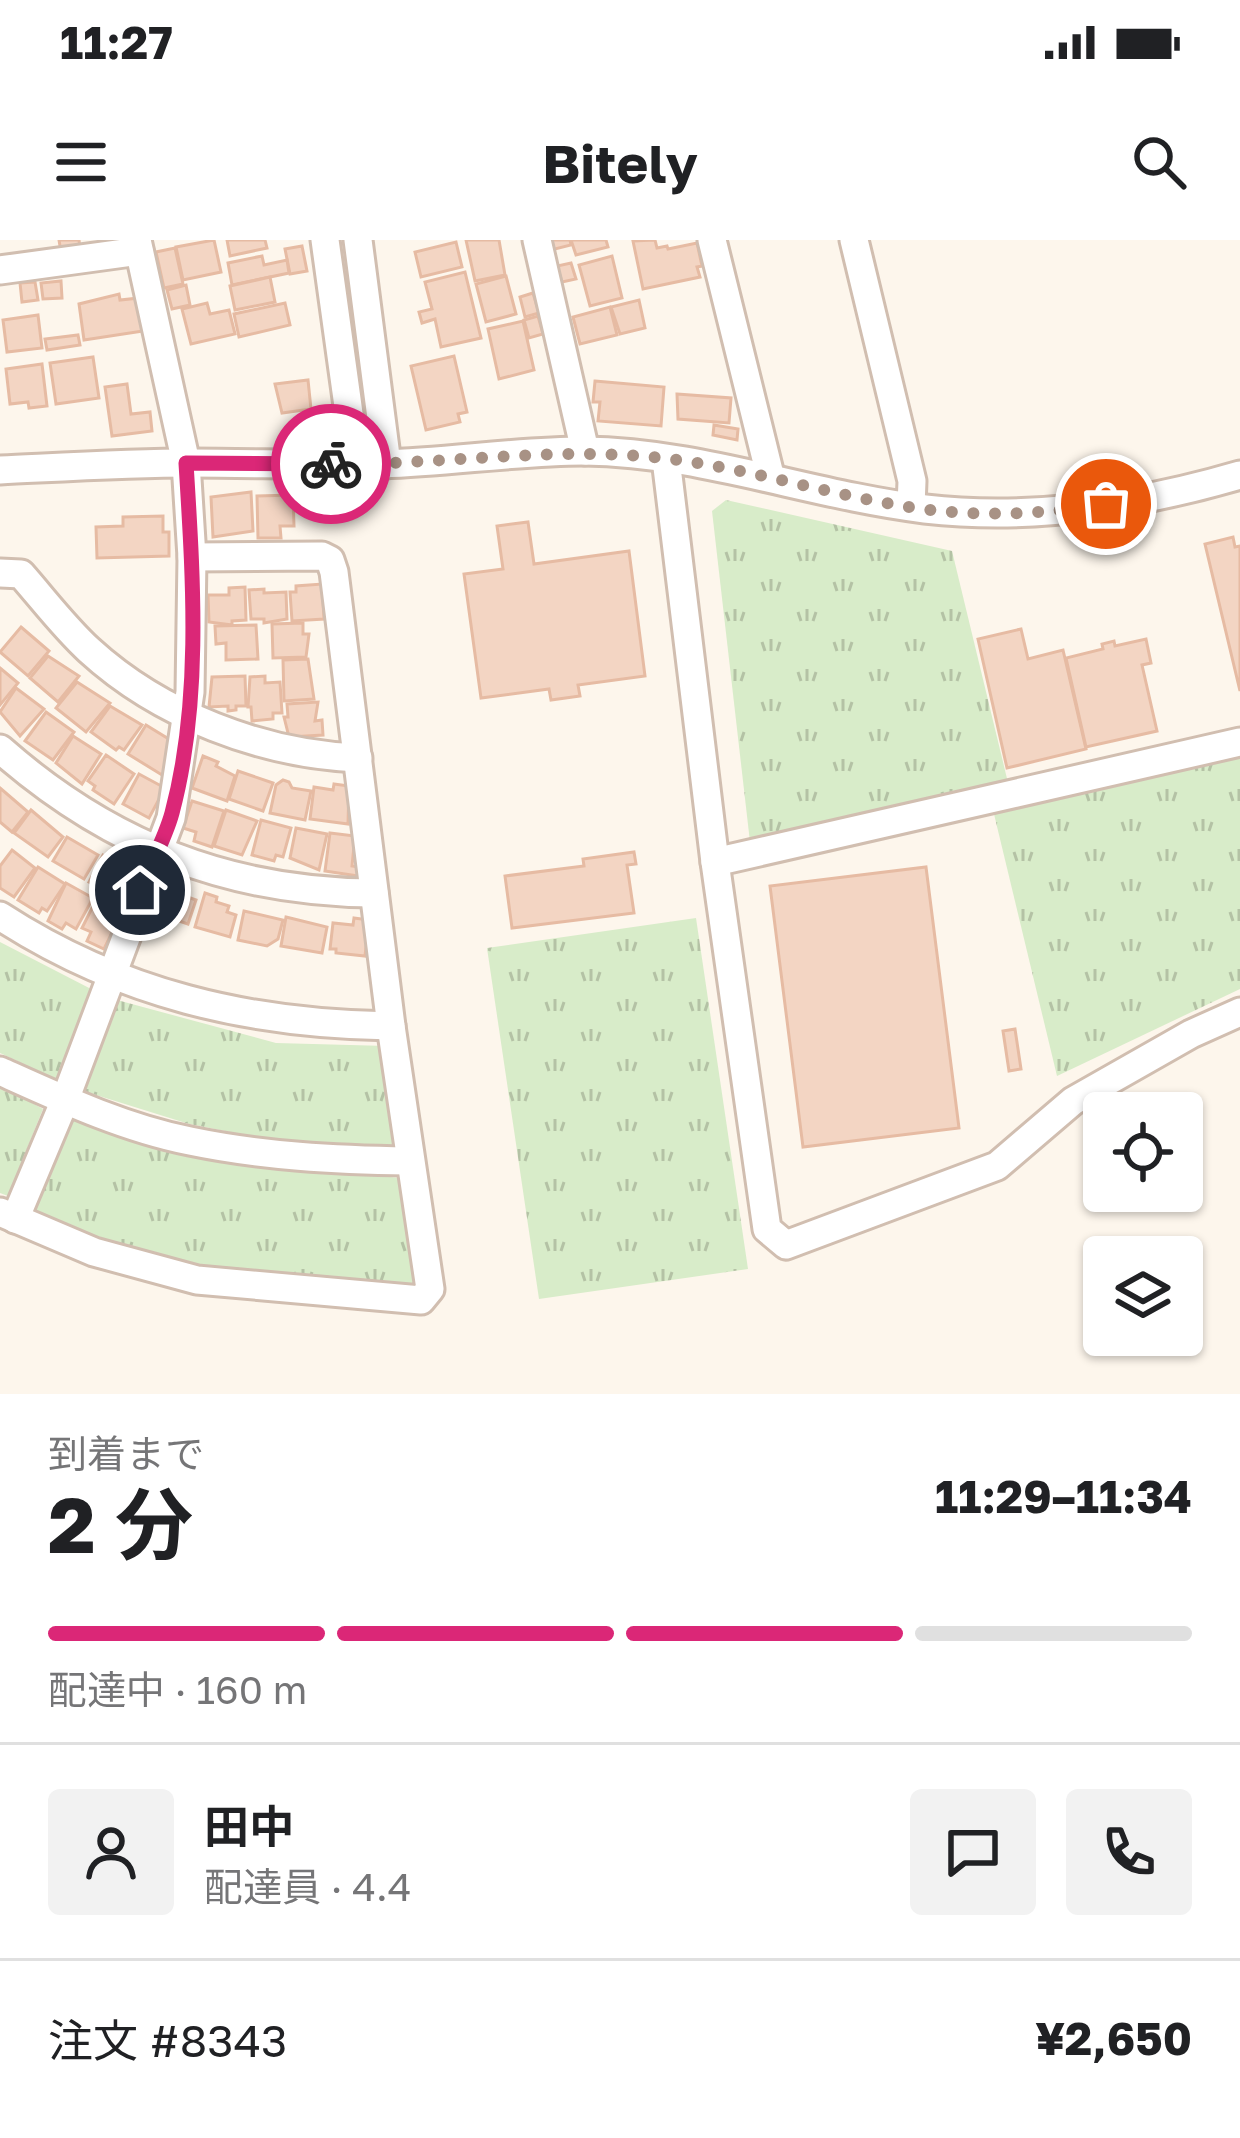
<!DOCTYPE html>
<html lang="ja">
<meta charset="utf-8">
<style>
body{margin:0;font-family:"Golos Text","Noto Sans JP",sans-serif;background:#f2f2f2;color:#202124;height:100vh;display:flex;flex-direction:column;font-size:45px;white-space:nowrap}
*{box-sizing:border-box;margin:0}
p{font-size:39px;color:#757577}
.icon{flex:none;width:66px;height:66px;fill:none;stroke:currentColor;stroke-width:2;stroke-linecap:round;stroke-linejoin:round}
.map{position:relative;height:1154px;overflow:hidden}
.side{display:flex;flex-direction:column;background:#fff;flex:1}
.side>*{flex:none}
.buttons{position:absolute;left:1083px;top:852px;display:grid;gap:24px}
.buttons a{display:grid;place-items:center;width:120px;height:120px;border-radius:12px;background:#fff;box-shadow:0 3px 9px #0004;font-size:60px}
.pin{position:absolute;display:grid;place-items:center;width:102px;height:102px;color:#fff;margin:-51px;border:6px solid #fff;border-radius:50%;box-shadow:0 3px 12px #0007}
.courier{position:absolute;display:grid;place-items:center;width:120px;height:120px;margin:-60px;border:9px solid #db2777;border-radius:50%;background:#fff;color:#222;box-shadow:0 3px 15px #0007}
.overview em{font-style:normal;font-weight:700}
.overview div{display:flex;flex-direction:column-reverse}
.overview{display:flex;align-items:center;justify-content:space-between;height:204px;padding:0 48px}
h1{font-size:78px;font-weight:700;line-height:90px}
.bar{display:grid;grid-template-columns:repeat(4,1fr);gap:18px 12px;align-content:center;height:144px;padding:0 48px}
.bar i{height:15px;border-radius:9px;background:#e0e0e0}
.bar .current{background:#db2777}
.bar p{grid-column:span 4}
.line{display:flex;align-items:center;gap:30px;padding:0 48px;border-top:3px solid #e0e0e0}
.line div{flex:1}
.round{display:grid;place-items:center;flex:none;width:126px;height:126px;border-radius:12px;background:#f2f2f2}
.status{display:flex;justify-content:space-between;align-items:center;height:84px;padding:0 60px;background:#fff;direction:ltr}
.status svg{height:33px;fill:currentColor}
header{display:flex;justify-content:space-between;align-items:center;height:156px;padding:0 48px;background:#fff;font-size:54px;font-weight:700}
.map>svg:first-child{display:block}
.grass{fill:url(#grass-tufts)}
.building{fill:#f3d5c3;stroke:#e6bba3;stroke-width:3}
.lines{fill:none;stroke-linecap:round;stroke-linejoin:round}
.minor-casing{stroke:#d1beb0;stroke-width:33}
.minor{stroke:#fff;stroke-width:27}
.done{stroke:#a89285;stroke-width:12;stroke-dasharray:0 21.6}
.route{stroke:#db2777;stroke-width:15}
</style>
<div class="status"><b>11:27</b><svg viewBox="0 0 49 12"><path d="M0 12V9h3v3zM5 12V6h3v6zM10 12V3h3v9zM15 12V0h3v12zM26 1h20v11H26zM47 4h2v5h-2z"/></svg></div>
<header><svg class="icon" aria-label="menu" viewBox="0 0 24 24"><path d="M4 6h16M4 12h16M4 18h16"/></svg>Bitely<svg class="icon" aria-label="search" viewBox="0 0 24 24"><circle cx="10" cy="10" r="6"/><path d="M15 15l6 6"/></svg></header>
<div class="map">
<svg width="1240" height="1154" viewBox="0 0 1240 1154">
<defs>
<pattern id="grass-tufts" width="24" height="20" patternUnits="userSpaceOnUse" patternTransform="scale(3)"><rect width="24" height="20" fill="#d8ecc9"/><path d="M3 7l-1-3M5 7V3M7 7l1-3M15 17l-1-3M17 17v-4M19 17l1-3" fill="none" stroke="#b4c2a5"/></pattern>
</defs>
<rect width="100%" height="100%" fill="#fdf6ec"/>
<g class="grass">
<polygon points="726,260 952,311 1010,551 750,602 712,271"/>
<polygon points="1240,516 1240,749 1057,836 994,574"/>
<polygon points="696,678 748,1029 539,1059 487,708"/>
<polygon points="0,702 93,750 57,840 0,813"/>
<polygon points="117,760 276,803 387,806 400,907 298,905 189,884 80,850"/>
<polygon points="0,845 43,869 8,956 0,953"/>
<polygon points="69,878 232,922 401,938 419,1049 321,1048 127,1015 34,973"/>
</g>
<g class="building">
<polygon points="59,0 79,0 80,8 61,12"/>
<polygon points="214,0 221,32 183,40 176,7"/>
<polygon points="227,0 265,0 267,8 230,16"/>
<polygon points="466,0 499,0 505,35 475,41"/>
<polygon points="548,0 570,0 571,5 551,10"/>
<polygon points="571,0 606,0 608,7 576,15"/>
<polygon points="655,0 657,8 667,6 668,9 697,3 702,26 697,27 700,37 643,49 633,1"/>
<polygon points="456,2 462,27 421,37 415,12"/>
<polygon points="302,6 307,31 290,34 285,9"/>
<polygon points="175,8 183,44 164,48 156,12"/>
<polygon points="262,16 264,25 287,20 289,33 232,45 228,23"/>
<polygon points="612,16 622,58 590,66 579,25"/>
<polygon points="571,23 576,39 562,42 557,26"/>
<polygon points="465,32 481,98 441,107 435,79 422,83 419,72 432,69 425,42"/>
<polygon points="506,36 516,74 486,82 476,44"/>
<polygon points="270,37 275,62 235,70 230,46"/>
<polygon points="61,41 62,58 43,59 41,43"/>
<polygon points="35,42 38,60 22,62 20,43"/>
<polygon points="186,45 190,65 172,69 167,50"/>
<polygon points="533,53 539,73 525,77 520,57"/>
<polygon points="119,54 120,60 139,58 143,91 84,100 79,64"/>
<polygon points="639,60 645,88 620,94 611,67"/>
<polygon points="207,63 210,74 229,70 235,94 191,104 182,69"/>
<polygon points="285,63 290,85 239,97 234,74"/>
<polygon points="610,67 617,95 580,104 573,77"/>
<polygon points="38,75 42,108 7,112 3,80"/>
<polygon points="538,76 543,94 529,98 524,80"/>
<polygon points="523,81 534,130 499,139 488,89"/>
<polygon points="78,95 80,105 47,110 45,99"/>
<polygon points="454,116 467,172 458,174 460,182 426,190 411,126"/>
<polygon points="93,117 99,158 56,164 50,123"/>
<polygon points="42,124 47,166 29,168 28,162 10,164 6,129"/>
<polygon points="308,140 311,169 282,173 275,144"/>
<polygon points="595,141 664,147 661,186 598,181 600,162 593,162"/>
<polygon points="127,144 131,174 150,172 152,191 112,196 105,147"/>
<polygon points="677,154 731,158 729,183 678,179"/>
<polygon points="714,185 738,189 737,200 713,195"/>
<polygon points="251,252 253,291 213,297 211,257"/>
<polygon points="293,255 294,286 280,286 281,298 258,298 257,256"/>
<polygon points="163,276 163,292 169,292 169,316 97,318 96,287 123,286 123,277"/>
<polygon points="528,282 534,324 629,311 645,436 578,445 580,456 551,460 549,449 481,458 464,334 503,329 497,286"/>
<polygon points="1233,297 1235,307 1240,306 1240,451 1205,304"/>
<polygon points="322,344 324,379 292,381 290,352 296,352 296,346"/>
<polygon points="245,347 246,380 232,381 232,385 209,382 208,355 229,355 229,348"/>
<polygon points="264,349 264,353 286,352 287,379 264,383 264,379 251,379 249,350"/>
<polygon points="303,383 303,394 309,394 306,417 273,418 272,384"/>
<polygon points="256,385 258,419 226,420 226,403 216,404 215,386"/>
<polygon points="21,387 49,411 28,436 0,412"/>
<polygon points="1021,389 1028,419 1063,410 1086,509 1007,528 978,399"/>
<polygon points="1146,399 1151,423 1142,425 1157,491 1086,507 1066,418 1103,409 1102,404 1114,401 1115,406"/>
<polygon points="48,416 79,436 58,462 30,438"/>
<polygon points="308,419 314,459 284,461 283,420"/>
<polygon points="0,428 18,443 0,465"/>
<polygon points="245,436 246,466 236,466 236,470 228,471 228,466 209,467 212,437"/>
<polygon points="265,436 265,443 280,442 282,473 273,473 273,479 252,481 251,467 248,467 250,437"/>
<polygon points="77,442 110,463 86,492 56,468"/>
<polygon points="16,448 44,469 20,496 0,472"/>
<polygon points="318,462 315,481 322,480 323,495 289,497 284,477 288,477 287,464"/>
<polygon points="110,466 142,485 124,510 119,507 116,510 91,492"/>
<polygon points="46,472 74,492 53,520 25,501"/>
<polygon points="146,485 172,501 168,507 176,511 162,535 128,514"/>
<polygon points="73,496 101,514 82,544 56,523"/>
<polygon points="106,515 134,534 114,564 93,550 95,546 88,541"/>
<polygon points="203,516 218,522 216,526 235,536 227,561 192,548"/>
<polygon points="238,531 273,543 263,571 229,559"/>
<polygon points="139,534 165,548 149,578 123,564"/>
<polygon points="283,540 289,542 292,548 311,551 305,580 270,573 276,545"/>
<polygon points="334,544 349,546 348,584 310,579 314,547 333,550"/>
<polygon points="0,548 28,572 12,592 0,582"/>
<polygon points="192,561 224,571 212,607 194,601 196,592 183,588"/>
<polygon points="31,570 63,597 48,617 14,593"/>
<polygon points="226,570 257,581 242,615 214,606"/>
<polygon points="261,580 291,588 283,617 276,615 274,621 252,615"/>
<polygon points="296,588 327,594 319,630 290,618"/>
<polygon points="330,593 355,596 352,626 359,627 358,636 325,631"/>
<polygon points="67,597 98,615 84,639 53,621"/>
<polygon points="12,610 35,628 14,657 0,648 0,626"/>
<polygon points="634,612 636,624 627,625 634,673 512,688 505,636 584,626 583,619"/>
<polygon points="103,615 139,633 125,660 89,642"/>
<polygon points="38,627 65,644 47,671 42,668 39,673 18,660"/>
<polygon points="926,627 959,888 803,907 770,646"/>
<polygon points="163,642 177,647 176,653 196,660 188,684 153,672"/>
<polygon points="66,643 93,658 76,689 66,683 62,689 48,681"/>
<polygon points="205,653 217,657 216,662 229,666 227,672 236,675 230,697 195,687"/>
<polygon points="97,658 123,670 104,709 87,701 91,692 82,688"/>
<polygon points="244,671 283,680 278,699 267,706 238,700"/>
<polygon points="286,677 327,687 322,713 281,706"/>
<polygon points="354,678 369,680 365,716 336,713 336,709 330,709 333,683 353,685"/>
<polygon points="1015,789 1021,829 1009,831 1003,791"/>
</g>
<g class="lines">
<g class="minor-casing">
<g id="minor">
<polyline points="325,0 356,224"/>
<polyline points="358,0 387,224"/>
<polyline points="537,0 585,211"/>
<polyline points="712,0 770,235"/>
<polyline points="854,0 912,241 911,266"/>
<polyline points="0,30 139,11"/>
<polyline points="666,219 715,622 767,989 786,1005 997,926 1073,861 1191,794 1240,772"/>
<path d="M0,230C64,227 128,223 192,223C255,223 319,226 383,224C450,222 517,211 584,211C700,212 810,255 925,269C1031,281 1138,265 1240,235"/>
<path d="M0,333L21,334C43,359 64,387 89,410C160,475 262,514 358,518"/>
<path d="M0,509C109,605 229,652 374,653"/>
<polyline points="715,622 1240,502"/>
<path d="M0,676C120,754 249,784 391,786"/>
<path d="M0,831C60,858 124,888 190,901C262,916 335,920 409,921"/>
<polyline points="0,972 94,1012 197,1040 421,1060 430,1049 391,786 334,332 330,320 322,316 192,317"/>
<polyline points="15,979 65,860 171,578 190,452 192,317 186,223 137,0"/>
</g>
</g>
<use href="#minor" class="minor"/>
</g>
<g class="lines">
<path class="done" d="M331,224C442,225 551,206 662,218C750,228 835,257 923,269C985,277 1045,274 1106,264"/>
<path class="route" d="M140,650C150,625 165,599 172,573C202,461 193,337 186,223L331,224"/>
</g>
</svg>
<div class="buttons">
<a><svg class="icon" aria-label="locate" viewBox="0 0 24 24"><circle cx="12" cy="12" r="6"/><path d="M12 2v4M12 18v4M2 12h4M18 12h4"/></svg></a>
<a><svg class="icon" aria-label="layers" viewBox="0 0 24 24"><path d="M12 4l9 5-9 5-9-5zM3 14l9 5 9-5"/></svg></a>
</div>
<div class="pin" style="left:1106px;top:264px;background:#ea580c"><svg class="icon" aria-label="bag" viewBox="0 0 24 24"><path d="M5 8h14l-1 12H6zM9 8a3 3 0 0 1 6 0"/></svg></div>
<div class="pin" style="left:140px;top:650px;background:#1f2937"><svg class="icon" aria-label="home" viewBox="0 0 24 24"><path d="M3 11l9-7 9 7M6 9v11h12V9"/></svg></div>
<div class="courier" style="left:331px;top:224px"><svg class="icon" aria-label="bike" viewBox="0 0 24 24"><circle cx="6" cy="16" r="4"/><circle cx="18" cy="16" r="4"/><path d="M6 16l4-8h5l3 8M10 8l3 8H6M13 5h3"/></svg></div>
</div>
<section class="side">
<div class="overview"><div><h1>2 分</h1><p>到着まで</p></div><em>11:29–11:34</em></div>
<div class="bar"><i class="current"></i><i class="current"></i><i class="current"></i><i></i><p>配達中 · 160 m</p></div>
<div class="line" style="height:216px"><a class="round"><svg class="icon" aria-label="person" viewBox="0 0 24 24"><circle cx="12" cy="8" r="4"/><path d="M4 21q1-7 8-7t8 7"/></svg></a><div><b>田中</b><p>配達員 · 4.4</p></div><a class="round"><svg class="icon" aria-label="chat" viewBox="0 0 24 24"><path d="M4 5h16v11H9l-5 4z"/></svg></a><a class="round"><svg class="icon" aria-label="phone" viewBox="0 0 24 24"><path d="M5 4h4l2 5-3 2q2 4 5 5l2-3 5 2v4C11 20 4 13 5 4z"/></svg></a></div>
<div class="line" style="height:156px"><div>注文 #8343</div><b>¥2,650</b></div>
</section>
